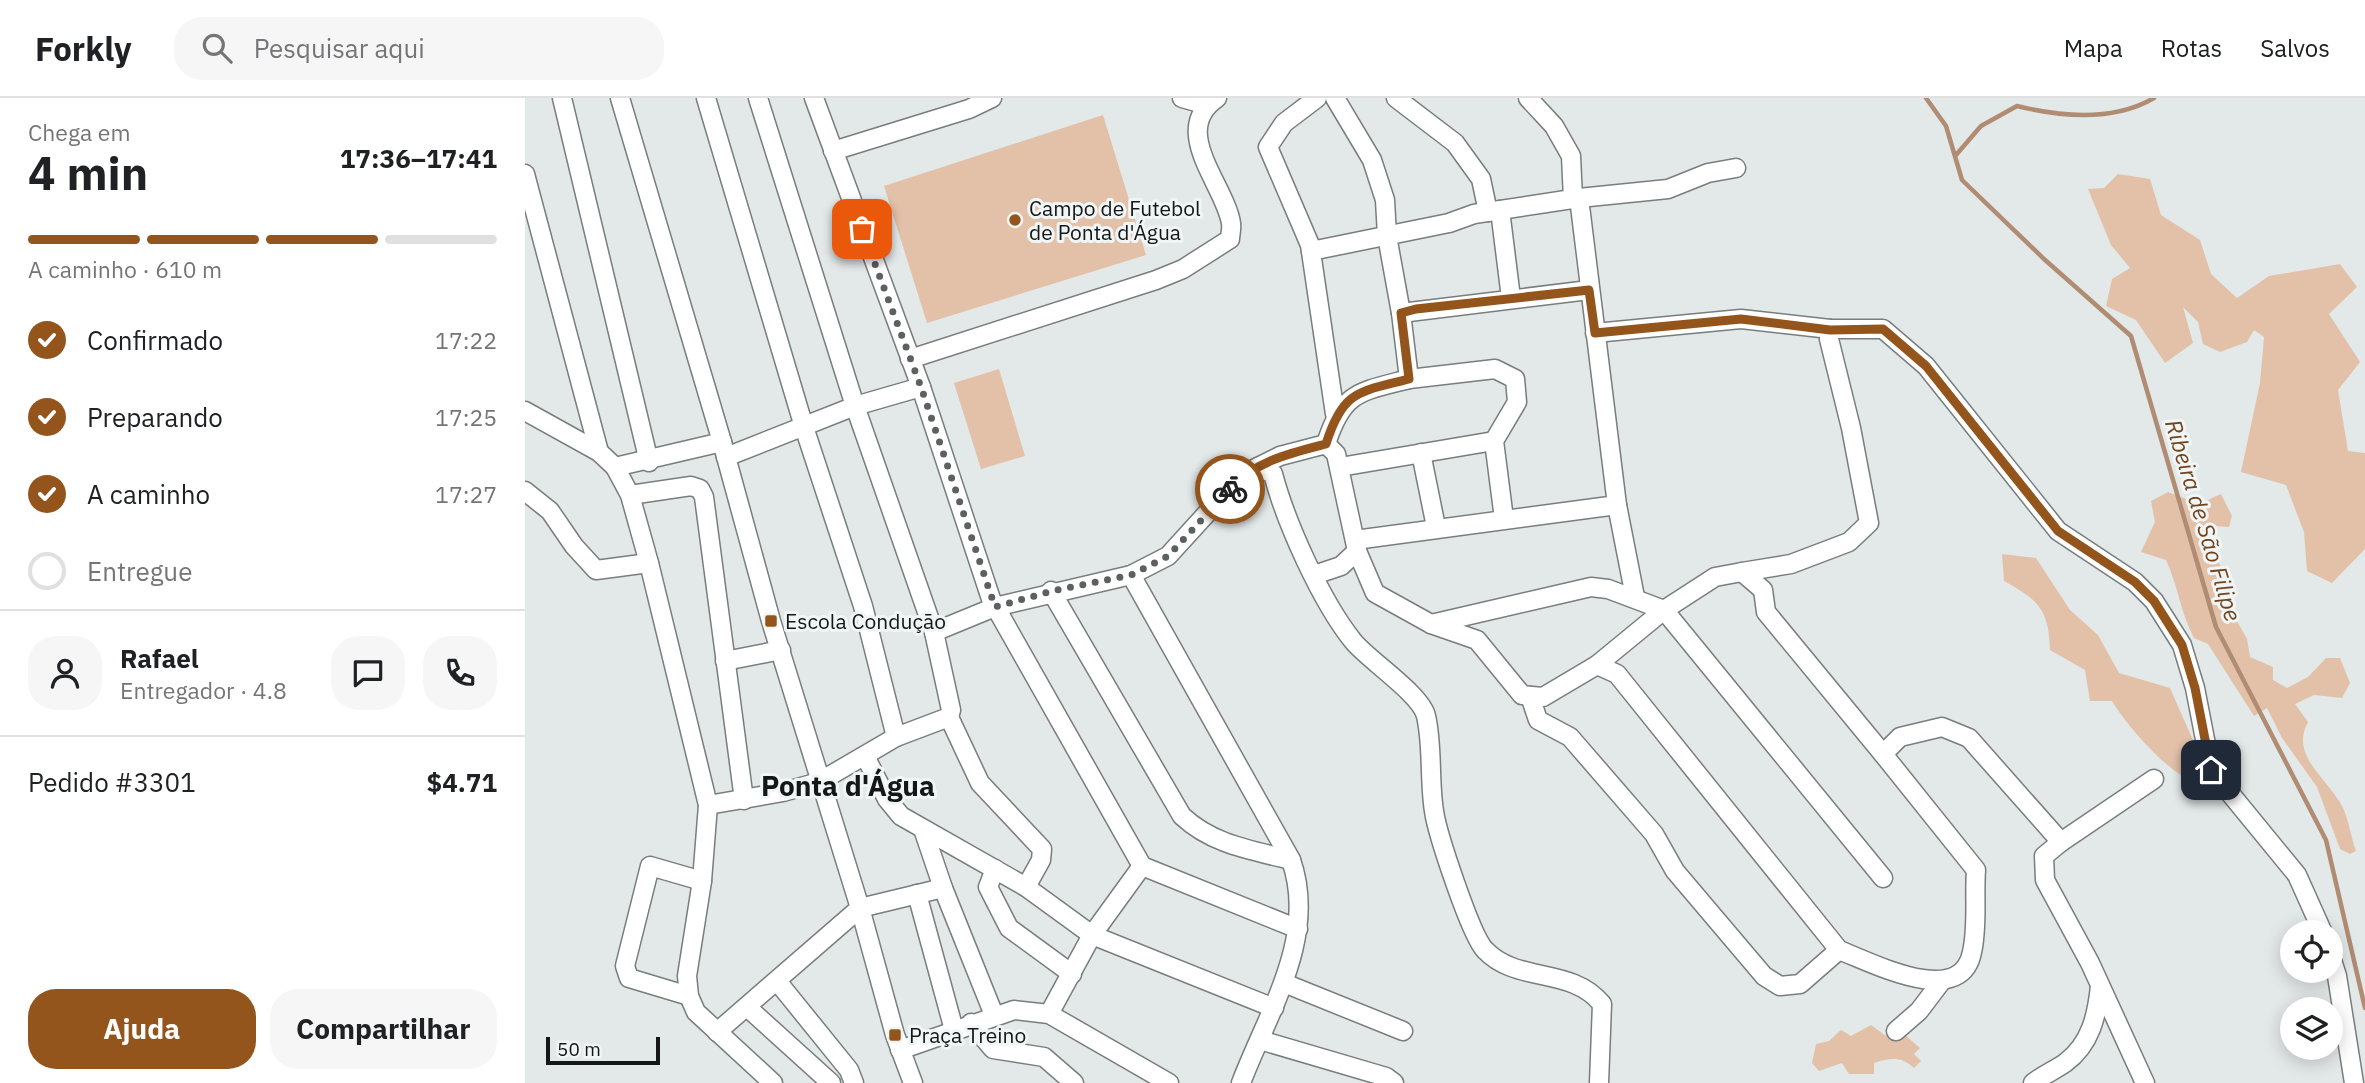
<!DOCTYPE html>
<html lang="pt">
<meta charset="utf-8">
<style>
body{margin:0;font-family:"IBM Plex Sans",sans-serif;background:#f6f6f6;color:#202124;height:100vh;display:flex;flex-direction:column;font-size:26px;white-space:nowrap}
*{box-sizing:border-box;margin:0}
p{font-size:23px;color:#757577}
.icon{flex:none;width:38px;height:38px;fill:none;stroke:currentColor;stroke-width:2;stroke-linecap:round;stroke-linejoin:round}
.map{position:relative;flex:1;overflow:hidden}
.sheet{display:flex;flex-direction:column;background:#fff;width:525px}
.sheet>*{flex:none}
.fabs{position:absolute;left:1755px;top:822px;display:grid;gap:14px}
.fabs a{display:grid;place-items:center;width:63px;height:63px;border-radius:50%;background:#fff;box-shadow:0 4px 18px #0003;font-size:35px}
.scale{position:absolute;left:21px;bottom:18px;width:114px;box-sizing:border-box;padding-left:7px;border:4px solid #151717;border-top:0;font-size:19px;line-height:24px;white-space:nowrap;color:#151717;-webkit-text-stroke:5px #f0f5f5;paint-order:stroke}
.pin{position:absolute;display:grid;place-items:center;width:60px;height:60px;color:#fff;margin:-30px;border-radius:14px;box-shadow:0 4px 10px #0006}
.courier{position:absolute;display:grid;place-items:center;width:70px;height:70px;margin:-35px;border:5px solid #94551d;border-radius:50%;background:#fff;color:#222;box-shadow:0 2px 9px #0007}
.overview em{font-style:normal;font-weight:700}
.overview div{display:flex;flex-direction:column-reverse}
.overview{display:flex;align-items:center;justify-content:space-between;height:119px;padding:0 28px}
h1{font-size:46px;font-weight:700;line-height:52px}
.bar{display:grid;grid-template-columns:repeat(4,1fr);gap:10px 7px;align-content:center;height:84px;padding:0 28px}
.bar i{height:9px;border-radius:5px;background:#e0e0e0}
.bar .current{background:#94551d}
.bar p{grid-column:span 4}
.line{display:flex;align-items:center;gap:18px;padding:0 28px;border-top:2px solid #e0e0e0}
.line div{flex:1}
.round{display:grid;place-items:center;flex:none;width:74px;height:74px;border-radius:28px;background:#f6f6f6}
ol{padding:0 28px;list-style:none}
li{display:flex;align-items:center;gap:21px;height:77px}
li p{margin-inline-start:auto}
li .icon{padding:7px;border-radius:50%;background:#94551d;color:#fff;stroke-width:4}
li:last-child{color:#757577}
li i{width:38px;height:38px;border:4px solid #e0e0e0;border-radius:50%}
.action{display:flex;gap:14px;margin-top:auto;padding:14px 28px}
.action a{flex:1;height:80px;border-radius:28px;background:#94551d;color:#fff;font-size:28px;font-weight:700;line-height:80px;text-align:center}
.action a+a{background:#f6f6f6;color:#202124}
header{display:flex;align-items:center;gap:42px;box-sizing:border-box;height:98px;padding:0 35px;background:#fff;border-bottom:2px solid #e0e0e0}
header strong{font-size:33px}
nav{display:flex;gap:38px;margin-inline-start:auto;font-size:24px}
.search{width:490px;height:63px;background:#f6f6f6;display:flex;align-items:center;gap:18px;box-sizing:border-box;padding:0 24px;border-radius:28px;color:#757577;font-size:26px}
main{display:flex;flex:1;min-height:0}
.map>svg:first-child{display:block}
.green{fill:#e3c1a9}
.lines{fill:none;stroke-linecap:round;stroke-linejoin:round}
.stream{stroke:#b08c73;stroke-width:4.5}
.minor-casing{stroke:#787d7d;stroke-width:21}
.minor{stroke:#fff;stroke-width:18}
.done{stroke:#5d6060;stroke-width:7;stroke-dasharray:0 12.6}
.route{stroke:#94551d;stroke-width:9}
.poi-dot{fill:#94551d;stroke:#f0f5f5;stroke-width:2.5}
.labels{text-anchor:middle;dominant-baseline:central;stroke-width:6;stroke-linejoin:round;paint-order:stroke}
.poi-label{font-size:21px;fill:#151717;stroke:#f0f5f5;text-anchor:start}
.water-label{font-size:23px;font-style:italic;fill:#75441c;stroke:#f0f5f5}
.district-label{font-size:28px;font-weight:bold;fill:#151717;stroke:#f0f5f5}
</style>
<header>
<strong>Forkly</strong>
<div class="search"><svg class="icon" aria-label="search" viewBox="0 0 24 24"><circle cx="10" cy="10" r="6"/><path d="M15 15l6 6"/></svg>Pesquisar aqui</div>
<nav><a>Mapa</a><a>Rotas</a><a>Salvos</a></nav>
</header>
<main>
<section class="sheet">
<div class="overview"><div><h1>4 min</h1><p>Chega em</p></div><em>17:36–17:41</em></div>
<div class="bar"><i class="current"></i><i class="current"></i><i class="current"></i><i></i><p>A caminho · 610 m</p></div>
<ol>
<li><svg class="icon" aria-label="check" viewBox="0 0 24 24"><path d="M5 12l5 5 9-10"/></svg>Confirmado<p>17:22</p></li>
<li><svg class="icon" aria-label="check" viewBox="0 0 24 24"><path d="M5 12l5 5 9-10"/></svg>Preparando<p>17:25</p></li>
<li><svg class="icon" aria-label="check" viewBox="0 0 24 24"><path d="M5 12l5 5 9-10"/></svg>A caminho<p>17:27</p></li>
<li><i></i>Entregue</li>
</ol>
<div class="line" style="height:126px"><a class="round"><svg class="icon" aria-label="person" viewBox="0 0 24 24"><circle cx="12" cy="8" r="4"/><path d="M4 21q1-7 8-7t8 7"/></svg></a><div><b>Rafael</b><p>Entregador · 4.8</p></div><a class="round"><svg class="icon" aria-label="chat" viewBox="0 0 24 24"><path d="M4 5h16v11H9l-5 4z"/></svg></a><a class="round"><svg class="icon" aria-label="phone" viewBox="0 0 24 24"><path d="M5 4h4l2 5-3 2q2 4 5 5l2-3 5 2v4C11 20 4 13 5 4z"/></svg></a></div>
<div class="line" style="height:91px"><div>Pedido #3301</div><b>$4.71</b></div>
<div class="action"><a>Ajuda</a><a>Compartilhar</a></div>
</section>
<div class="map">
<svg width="1840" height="985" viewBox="0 0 1840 985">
<rect width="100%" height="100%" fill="#e3e8e8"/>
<g class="green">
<polygon points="578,17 621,157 402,225 359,88"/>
<polygon points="1593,76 1625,81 1636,117 1675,142 1686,176 1712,200 1744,178 1815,166 1832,189 1804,216 1835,264 1813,292 1823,353 1840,355 1840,451 1807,485 1782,473 1779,434 1761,387 1716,374 1735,285 1739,239 1729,232 1722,244 1695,254 1678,246 1673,224 1658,209 1668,245 1640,265 1611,222 1581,208 1587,181 1605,170 1586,147 1563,91 1579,90"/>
<polygon points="474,271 500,358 456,371 429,285"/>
<path d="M1643,394L1674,406L1696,396L1707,418L1704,429L1689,428L1682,434L1707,498L1709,518L1722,541L1725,559L1748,569V582L1762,590L1783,579L1801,560H1815L1825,585L1817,600L1789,597L1770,606L1783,624C1764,658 1804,681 1818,710C1824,723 1826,739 1831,753L1825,756L1815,751L1792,689L1757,640L1742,610L1729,618L1683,546L1669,540C1656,516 1653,488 1641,462L1616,454L1630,424L1626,403Z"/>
<path d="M1477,456L1511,460L1545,512L1573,537L1594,575L1645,590L1671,649L1666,683C1639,670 1603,629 1587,603H1565L1560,572L1525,552C1524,511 1513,502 1479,483Z"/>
<path d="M1346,927L1361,938L1379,936L1395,950L1389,956L1396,963L1389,970C1376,958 1365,960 1349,965V976H1324L1317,965L1294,973L1287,965L1291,946L1304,943L1316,932L1326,938Z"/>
</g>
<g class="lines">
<g class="stream">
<polyline points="1401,0 1421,28 1437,82 1519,161 1606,238 1691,529 1801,742 1840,910"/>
<path d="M1431,57L1456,28L1492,8C1537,19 1588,24 1629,0"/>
</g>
<g class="minor-casing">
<g id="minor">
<polyline points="37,0 124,364"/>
<polyline points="95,0 197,344 246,523 335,810 370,937 388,985"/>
<polyline points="181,0 279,329 338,508 371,639"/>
<polyline points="289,0 396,289 466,501 617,768 773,831"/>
<polyline points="657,0 682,7"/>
<polyline points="792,0 759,25 743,49 785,147 810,316"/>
<polyline points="810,0 847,62 860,102 862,138 876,215"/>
<polyline points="871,0 930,45 956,81 963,114"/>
<polyline points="1003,0 1029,28 1046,58 1048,101"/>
<polyline points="308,53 444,11 467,0"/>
<polyline points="0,76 74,354"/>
<polyline points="975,112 986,200"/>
<polyline points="786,153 924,125 949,116 1054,100 1143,91 1183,75 1211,70"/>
<polyline points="1070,235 1216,221 1305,231"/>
<path d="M385,261L631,182L658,171L705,141C705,137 707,130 706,125C700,87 644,32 692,0"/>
<polyline points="884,281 970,271 990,281 992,304 969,343 979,421"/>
<polyline points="0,313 74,354 90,369 197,344"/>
<path d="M801,346C818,293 834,294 884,281L876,215L1064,192"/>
<polyline points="896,355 911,429"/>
<polyline points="201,359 330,308 233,0"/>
<polyline points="90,369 105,397 124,465 183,707 177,783 162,878 164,898 171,914 248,985"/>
<path d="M733,369L755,358L801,346L811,356L832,453L850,495L906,526L952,542L997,597L1018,599L1072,567L1092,576L1314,852C1346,864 1436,912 1447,854C1453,828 1449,798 1451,772L1358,656"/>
<polyline points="815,369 969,343"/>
<polyline points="0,393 25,413 49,448 71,472 124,465"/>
<polyline points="105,397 166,388 175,391 179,399 219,702"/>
<polyline points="1092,407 1110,499"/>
<polyline points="830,442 1092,407 1054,100"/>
<polyline points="1217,474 1266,466 1324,444 1344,425 1326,330 1304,241 1305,231 1358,231 1401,268 1533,433 1610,484 1629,503 1657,547 1670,590 1686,672 1772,777 1798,835"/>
<path d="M606,477L766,762C793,839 743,914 716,985"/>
<polyline points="789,477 816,468 832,453"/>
<path d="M526,493L657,718C688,747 727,752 766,762"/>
<polyline points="906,526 1066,489 1083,491 1139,512 1358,780"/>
<path d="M409,534L470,509L606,477L643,458L715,379L733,369L748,376C761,425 796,503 828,543C842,561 896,596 901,618C908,648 904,682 909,713C912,735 946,838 960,852C992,886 1046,868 1077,906L1074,985"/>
<polyline points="200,563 256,552"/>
<polyline points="1072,567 1139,512 1190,479 1217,474 1238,492 1241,514 1358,656 1375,639 1417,629 1444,640 1536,744 1519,758 1520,782 1565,865 1620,985"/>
<polyline points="1005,598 1013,622 1045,639 1129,736 1150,773 1239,878 1255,888 1275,886 1314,852"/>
<polyline points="424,619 455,685 517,751 516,762 501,789"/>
<polyline points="340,658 362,701 376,718 501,789 567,837 749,910"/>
<polyline points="183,707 258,694 294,684 371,639 424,619 426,612 409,534 330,308 396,289"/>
<polyline points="398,731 418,790 469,917"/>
<polyline points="1536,744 1629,681"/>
<polyline points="470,771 463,789 484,830 547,876"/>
<polyline points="392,796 429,932"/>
<polyline points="1806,859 1812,878 1829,985"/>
<polyline points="252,883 324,972 329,985"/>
<polyline points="759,885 878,933"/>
<polyline points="164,898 104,880 100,868 125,768 177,783"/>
<polyline points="222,909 306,985"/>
<polyline points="524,916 567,837 617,768"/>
<polyline points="446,925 468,951 519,959 549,985"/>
<polyline points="1371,933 1394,913 1416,884"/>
<polyline points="192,934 335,810 418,790"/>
<polyline points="735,942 861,979 869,985"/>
<polyline points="375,952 489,912 524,916 644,985"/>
<path d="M1508,985C1518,977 1530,972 1540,965C1566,946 1572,917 1575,888"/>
</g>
</g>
<use href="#minor" class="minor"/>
</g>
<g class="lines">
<polyline class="done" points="337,131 396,289 470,509 527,493 606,477 643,458 705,391"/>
<path class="route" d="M705,391C730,363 766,355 801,346C818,292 834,294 884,281L876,215L891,211L1064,192L1070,235L1216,221L1305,232L1358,231L1401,268L1533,433L1610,484L1629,503L1657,547L1670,590L1686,672"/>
</g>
<g class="poi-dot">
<circle cx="490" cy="122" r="7"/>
<rect x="239" y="516" width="14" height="14" rx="3.5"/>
<rect x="363" y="930" width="14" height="14" rx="3.5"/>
</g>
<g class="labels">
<g class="poi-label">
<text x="504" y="110">Campo de Futebol<tspan x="504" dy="24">de Ponta d'Água</tspan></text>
<text x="260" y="523">Escola Condução</text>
<text x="384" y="937">Praça Treino</text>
</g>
<g class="water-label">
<text transform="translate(1679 422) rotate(73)">Ribeira de São Filipe</text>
</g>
<g class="district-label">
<text x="323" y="687">Ponta d'Água</text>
</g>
</g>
</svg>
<div class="fabs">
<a><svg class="icon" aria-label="locate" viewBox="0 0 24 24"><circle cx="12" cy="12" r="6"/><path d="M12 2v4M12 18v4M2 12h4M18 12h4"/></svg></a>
<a><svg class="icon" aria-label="layers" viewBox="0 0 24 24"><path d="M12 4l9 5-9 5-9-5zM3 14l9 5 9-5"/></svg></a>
</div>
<div class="scale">50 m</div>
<div class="pin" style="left:337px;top:131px;background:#ea580c"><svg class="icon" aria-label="bag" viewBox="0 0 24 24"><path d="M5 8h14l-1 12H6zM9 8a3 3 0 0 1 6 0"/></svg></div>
<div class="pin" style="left:1686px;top:672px;background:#1f2937"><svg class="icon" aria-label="home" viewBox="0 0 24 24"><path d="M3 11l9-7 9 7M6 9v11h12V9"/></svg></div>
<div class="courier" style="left:705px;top:391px"><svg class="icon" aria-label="bike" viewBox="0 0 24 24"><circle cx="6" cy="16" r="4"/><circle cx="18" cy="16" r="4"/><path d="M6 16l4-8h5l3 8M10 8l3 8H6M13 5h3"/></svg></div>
</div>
</main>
